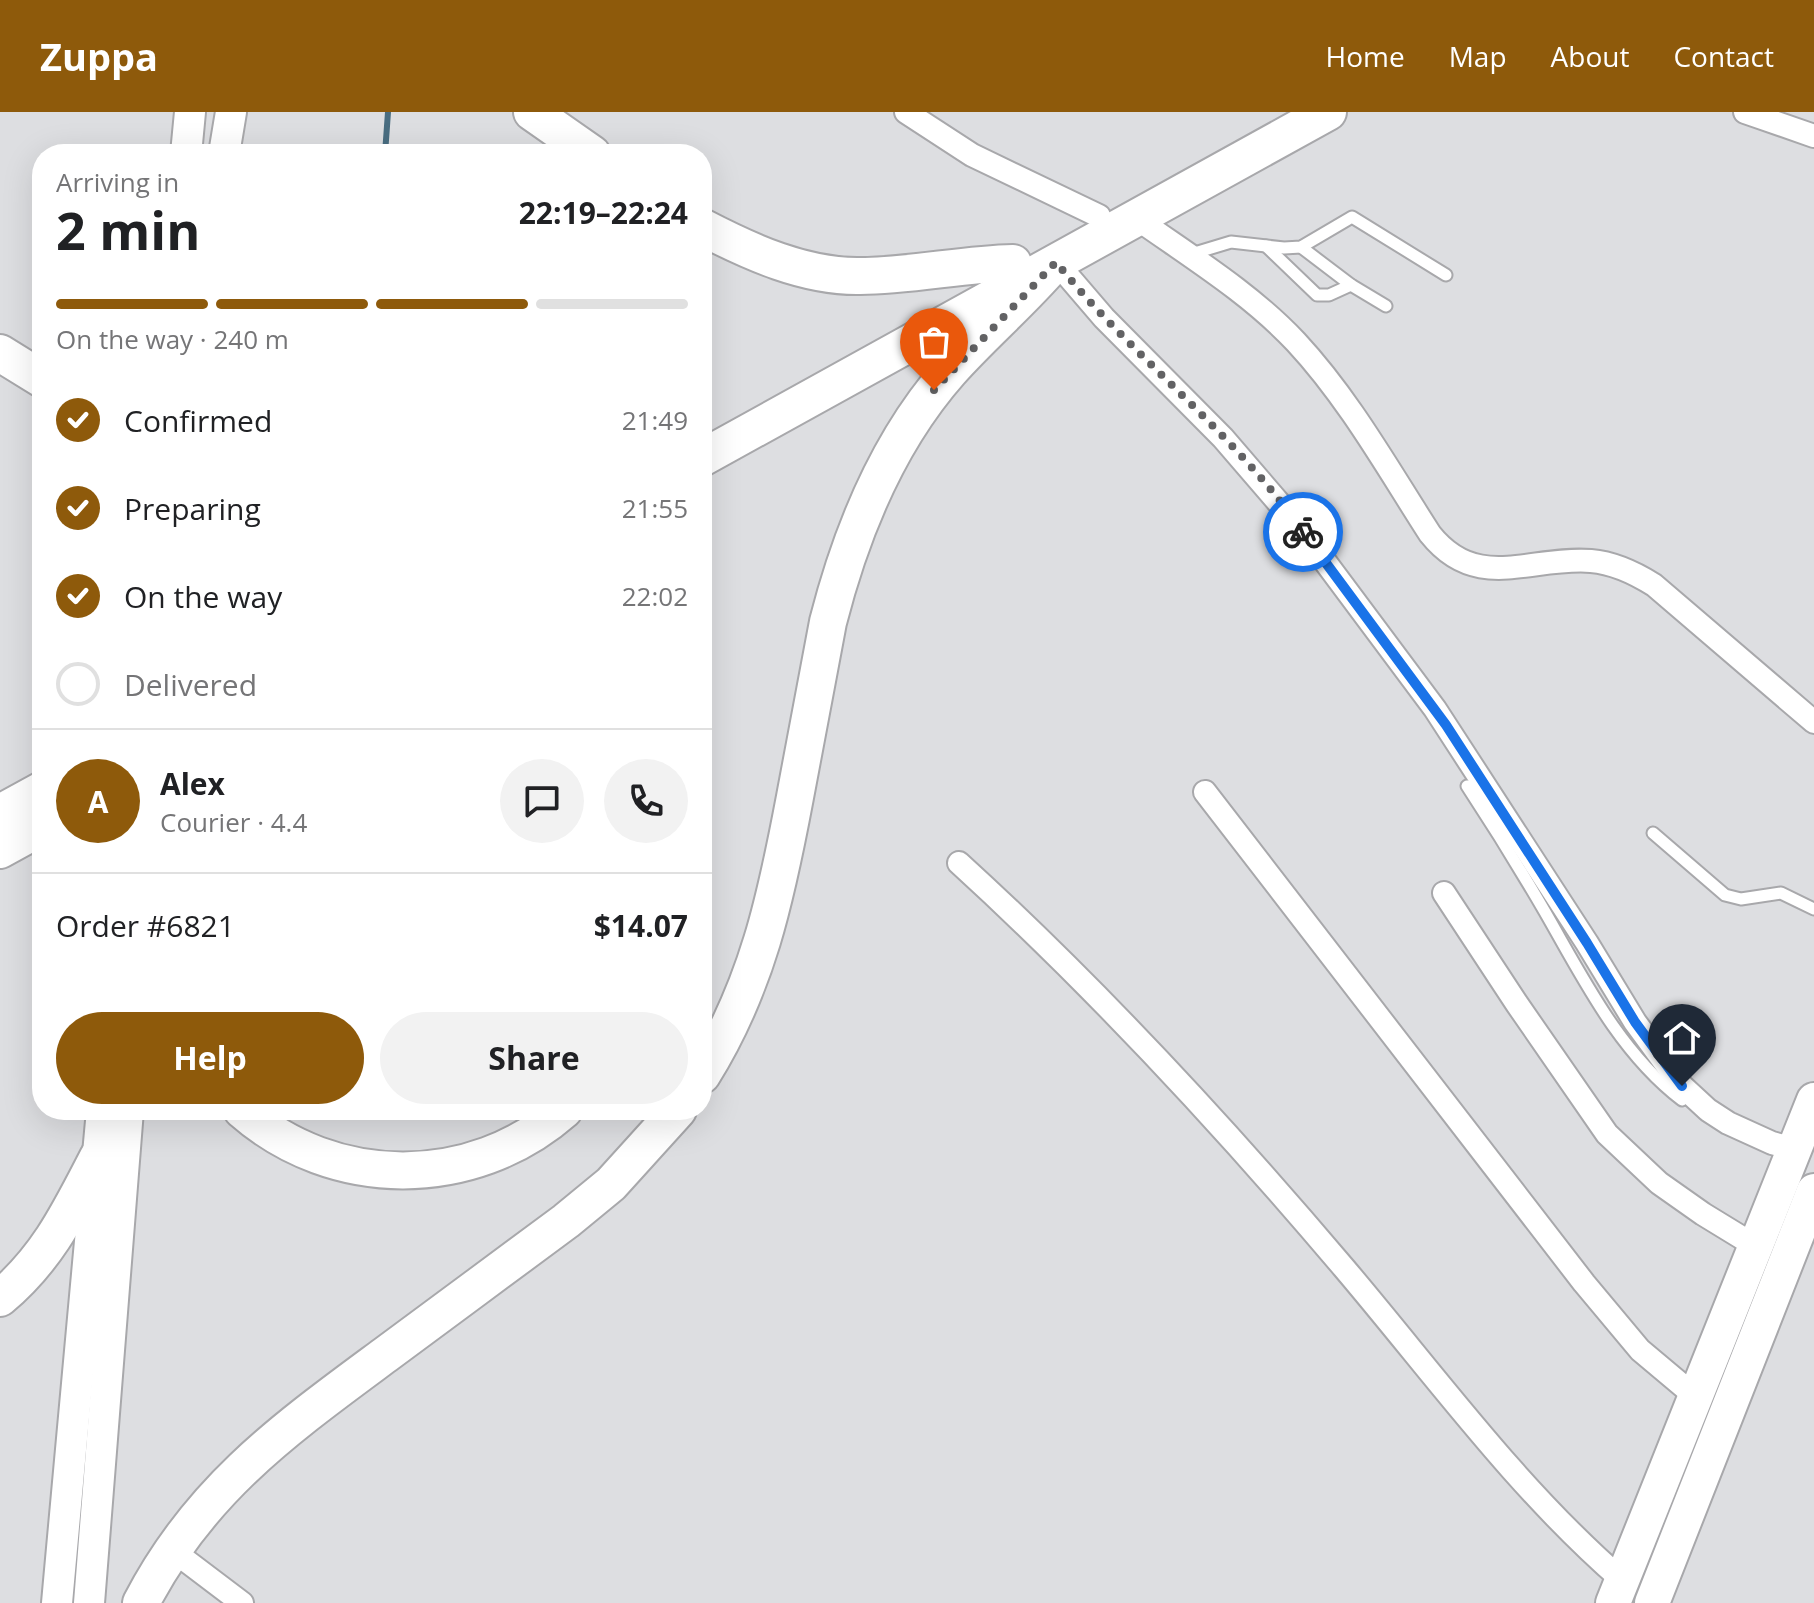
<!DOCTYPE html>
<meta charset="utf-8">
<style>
body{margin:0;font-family:"Open Sans",sans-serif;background:#f2f2f2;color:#202124;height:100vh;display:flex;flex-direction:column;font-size:30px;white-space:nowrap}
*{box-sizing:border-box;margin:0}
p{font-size:26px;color:#757577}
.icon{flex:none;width:44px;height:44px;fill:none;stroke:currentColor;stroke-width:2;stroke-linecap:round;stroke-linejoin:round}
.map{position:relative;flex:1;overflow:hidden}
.details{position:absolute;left:32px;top:32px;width:680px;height:976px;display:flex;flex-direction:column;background:#fff;border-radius:32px;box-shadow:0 8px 32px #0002}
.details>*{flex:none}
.pin{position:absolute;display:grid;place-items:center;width:68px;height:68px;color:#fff;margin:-82px -34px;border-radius:50% 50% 50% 0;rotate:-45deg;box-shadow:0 0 8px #0007}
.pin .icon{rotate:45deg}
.courier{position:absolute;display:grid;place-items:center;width:80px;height:80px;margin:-40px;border:6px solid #1a73e8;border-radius:50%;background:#fff;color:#222;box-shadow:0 2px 10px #0007}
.head em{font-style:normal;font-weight:700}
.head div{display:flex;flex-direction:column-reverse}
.head{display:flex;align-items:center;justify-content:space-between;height:136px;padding:0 24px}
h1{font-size:52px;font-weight:700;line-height:60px}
.bar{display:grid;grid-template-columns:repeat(4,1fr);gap:12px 8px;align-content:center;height:96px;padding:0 24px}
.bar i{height:10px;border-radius:6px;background:#e0e0e0}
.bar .selected{background:#8e5a0b}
.bar p{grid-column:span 4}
.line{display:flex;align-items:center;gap:20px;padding:0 24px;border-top:2px solid #e0e0e0}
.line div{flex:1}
.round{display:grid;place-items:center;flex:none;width:84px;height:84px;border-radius:42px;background:#f2f2f2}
ol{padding:0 24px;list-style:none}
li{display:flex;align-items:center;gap:24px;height:88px}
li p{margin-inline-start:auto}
li .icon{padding:8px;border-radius:50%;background:#8e5a0b;color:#fff;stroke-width:4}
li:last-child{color:#757577}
li i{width:44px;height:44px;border:4px solid #e0e0e0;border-radius:50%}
.action{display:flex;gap:16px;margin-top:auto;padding:16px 24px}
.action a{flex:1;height:92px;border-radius:48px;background:#8e5a0b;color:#fff;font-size:32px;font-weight:700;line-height:92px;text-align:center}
.action a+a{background:#f2f2f2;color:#202124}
header{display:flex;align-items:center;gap:48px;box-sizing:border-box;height:112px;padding:0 40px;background:#8e5a0b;color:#fff}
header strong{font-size:38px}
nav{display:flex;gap:44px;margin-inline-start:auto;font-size:28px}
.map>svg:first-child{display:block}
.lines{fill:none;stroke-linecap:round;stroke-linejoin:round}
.stream{stroke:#496d81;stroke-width:6}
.service-casing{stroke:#a8a8ab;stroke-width:15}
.minor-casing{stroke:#a8a8ab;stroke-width:26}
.secondary-casing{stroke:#a8a8ab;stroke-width:34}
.primary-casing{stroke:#a8a8ab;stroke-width:38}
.trunk-casing{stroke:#a8a8ab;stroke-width:40}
.service{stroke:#fff;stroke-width:11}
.minor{stroke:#fff;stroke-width:22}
.secondary{stroke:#fff;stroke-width:30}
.primary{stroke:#fff;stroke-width:34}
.trunk{stroke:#fff;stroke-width:36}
.done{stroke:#626264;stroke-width:8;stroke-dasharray:0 14.4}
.route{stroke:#1a73e8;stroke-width:10}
</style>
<header>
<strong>Zuppa</strong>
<nav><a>Home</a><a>Map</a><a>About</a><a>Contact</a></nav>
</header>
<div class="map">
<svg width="1814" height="1491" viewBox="0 0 1814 1491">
<rect width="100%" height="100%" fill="#dddee1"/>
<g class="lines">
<polyline class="stream" points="385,42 388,0"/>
<g class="service-casing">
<g id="service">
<polyline points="1266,134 1317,183 1329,183 1351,173"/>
<polyline points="1301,135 1351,173 1386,194"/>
<polyline points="1188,143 1231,130 1284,136 1301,135 1352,105 1446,163"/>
<path d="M1467,674C1494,715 1520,757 1545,800C1583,866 1619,940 1682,988"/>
<polyline points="1653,721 1725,783 1741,787 1781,781 1814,797"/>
</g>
</g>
<g class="minor-casing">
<g id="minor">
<polyline points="906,0 972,43 1099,104"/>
<polyline points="1745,0 1814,24"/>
<path d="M1136,106C1191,145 1250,181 1296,230C1349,287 1388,357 1430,422C1477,481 1530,444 1591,449C1615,451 1635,461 1654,473L1814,610"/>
<polyline points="1056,150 1104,206 1223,326 1297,412 1435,597 1587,831 1635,910 1682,974 1708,998 1728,1011 1772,1031 1795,1037"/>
<polyline points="1205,680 1584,1171 1640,1238 1696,1285"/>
<path d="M959,751C1097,877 1223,1013 1344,1156C1434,1262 1516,1376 1622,1468"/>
<polyline points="1444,781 1517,892 1607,1022 1659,1071 1703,1102 1757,1135"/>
<polyline points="172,1438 242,1491"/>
</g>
</g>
<g class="secondary-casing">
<g id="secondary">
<polyline points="186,42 190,0"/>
<polyline points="224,42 231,0"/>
<polyline points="57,1491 102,998"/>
<polyline points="89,1491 128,998"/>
</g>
</g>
<g class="primary-casing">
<g id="primary">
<polyline points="1613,1491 1814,988"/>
<polyline points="1652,1491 1814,1079"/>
</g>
</g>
<g class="trunk-casing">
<g id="trunk">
<polyline points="532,0 592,42"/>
<path d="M702,115C750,140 805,165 860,164C911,164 962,152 1013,151"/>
<polyline points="0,241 42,267"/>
<polyline points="702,346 1328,0"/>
<polyline points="0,701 42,678"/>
<polyline points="0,738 42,715"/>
<path d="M702,963C757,875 776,786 795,685C806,627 817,569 828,510C851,420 888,329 950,259C982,223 1020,191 1052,154"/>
<path d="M242,998C333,1078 472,1079 564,998"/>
<path d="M0,1186C48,1146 70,1099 98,1045"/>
<path d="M141,1491C200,1377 285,1317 385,1243C445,1198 506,1154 566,1109L611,1072L678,998"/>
</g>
</g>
<use href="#service" class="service"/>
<use href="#minor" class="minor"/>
<use href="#secondary" class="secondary"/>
<use href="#primary" class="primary"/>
<use href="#trunk" class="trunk"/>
</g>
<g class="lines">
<path class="done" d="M934,278L1056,150C1132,245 1233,319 1303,420"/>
<polyline class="route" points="1303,420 1446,613 1587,831 1635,910 1682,974"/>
</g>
</svg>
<div class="pin" style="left:934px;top:278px;background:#ea580c"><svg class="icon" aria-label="bag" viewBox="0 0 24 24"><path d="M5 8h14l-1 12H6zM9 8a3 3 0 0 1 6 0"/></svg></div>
<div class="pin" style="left:1682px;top:974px;background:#1f2937"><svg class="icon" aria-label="home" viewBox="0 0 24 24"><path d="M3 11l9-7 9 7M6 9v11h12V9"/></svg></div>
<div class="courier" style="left:1303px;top:420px"><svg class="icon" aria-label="bike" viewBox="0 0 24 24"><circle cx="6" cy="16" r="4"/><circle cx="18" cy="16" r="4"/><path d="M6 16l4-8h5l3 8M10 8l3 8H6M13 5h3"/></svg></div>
<section class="details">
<div class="head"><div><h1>2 min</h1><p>Arriving in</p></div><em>22:19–22:24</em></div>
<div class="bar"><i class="selected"></i><i class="selected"></i><i class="selected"></i><i></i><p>On the way · 240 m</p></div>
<ol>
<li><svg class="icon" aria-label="check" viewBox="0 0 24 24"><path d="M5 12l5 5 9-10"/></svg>Confirmed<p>21:49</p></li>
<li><svg class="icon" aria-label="check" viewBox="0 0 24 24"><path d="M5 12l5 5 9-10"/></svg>Preparing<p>21:55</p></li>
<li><svg class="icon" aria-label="check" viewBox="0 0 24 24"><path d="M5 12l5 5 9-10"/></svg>On the way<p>22:02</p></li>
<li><i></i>Delivered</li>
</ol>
<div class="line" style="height:144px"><b class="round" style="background:#8e5a0b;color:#fff">A</b><div><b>Alex</b><p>Courier · 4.4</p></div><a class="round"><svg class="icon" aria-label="chat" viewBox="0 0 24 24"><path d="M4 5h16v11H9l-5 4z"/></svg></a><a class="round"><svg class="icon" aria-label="phone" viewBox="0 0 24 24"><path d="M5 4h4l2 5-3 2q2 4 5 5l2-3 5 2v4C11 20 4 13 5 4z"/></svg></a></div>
<div class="line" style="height:104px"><div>Order #6821</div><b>$14.07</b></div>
<div class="action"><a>Help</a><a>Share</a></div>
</section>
</div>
